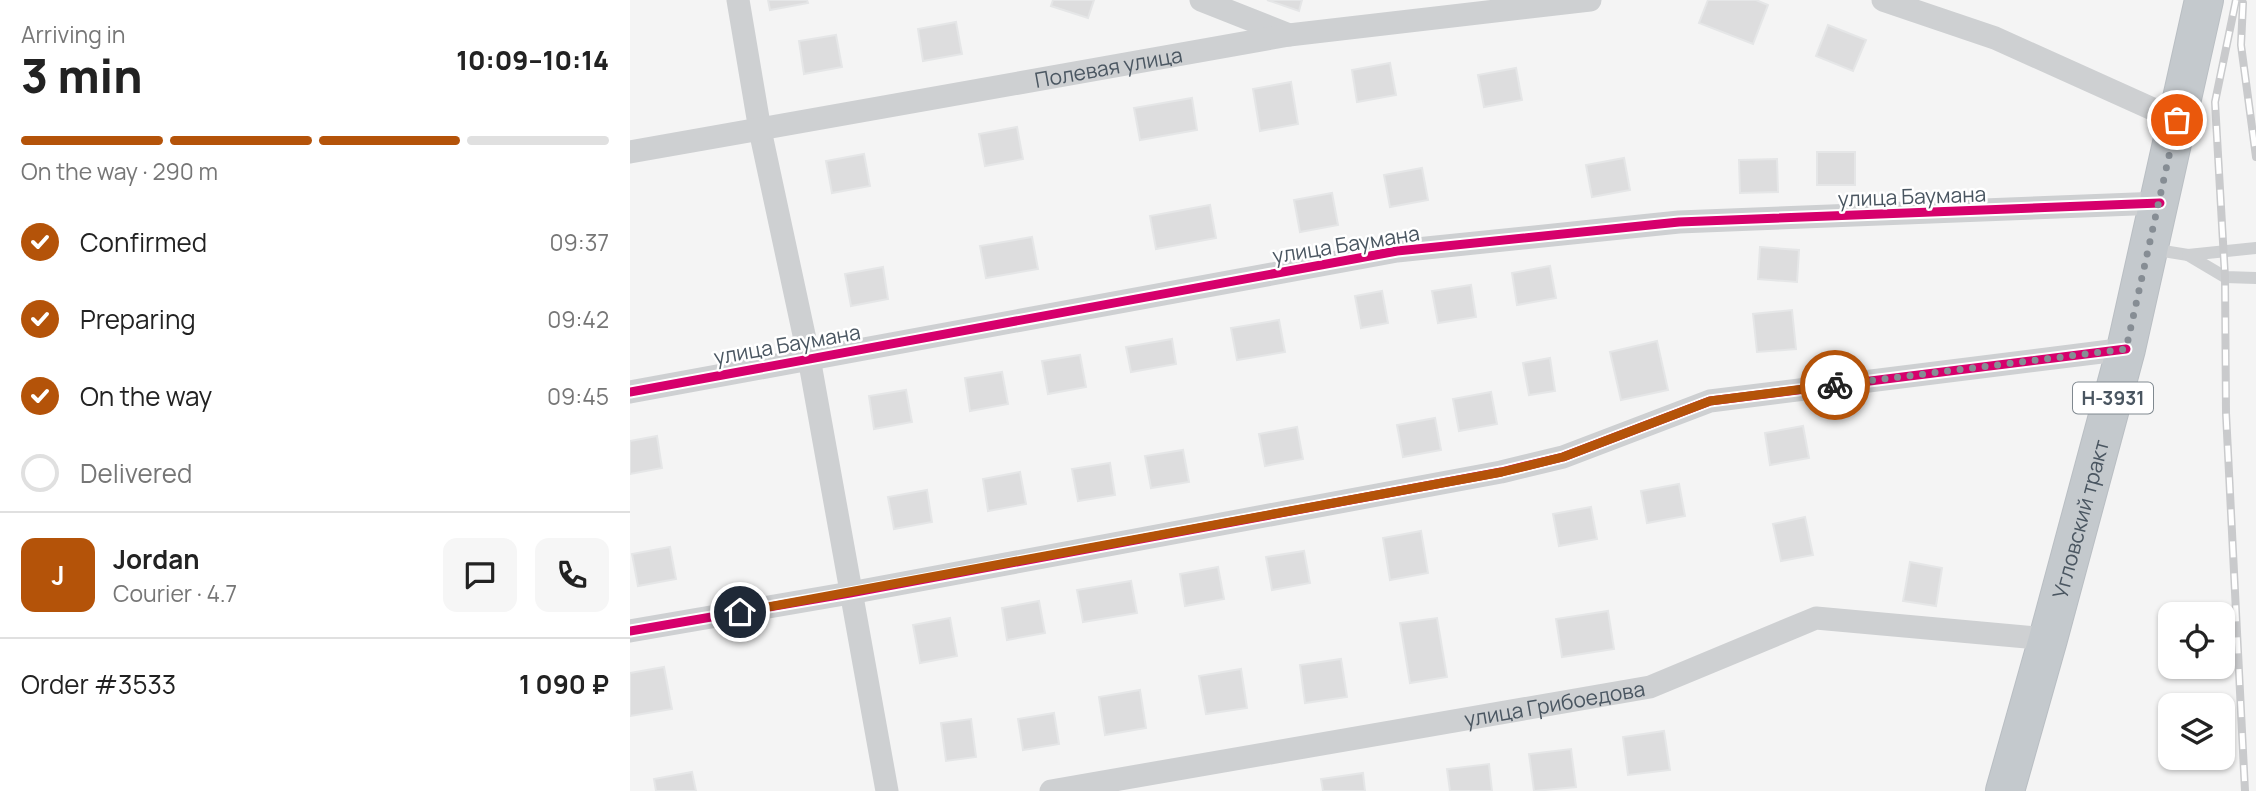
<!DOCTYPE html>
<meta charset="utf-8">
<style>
body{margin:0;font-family:Manrope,sans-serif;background:#f6f6f6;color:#222;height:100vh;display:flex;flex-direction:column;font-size:26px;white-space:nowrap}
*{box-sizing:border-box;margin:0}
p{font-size:23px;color:#767676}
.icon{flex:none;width:38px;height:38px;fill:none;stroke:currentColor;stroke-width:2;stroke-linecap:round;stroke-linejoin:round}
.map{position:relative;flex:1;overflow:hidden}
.drawer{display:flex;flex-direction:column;background:#fff;width:630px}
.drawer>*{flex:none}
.buttons{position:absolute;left:1528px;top:602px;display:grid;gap:14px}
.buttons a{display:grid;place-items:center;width:77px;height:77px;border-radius:14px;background:#fff;box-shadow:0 2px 5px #0004;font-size:35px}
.pin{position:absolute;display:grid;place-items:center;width:60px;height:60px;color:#fff;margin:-30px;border:4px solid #fff;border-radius:50%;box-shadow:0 2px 7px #0007}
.courier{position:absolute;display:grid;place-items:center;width:70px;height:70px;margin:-35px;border:5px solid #b45309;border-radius:50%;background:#fff;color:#222;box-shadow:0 2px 9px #0007}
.summary em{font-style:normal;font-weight:800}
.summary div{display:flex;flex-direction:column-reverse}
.summary{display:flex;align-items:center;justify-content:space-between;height:119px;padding:0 21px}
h1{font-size:46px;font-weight:800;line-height:52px}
.bar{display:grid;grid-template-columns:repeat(4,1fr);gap:10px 7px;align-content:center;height:84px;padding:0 21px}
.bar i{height:9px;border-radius:5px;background:#e0e0e0}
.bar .on{background:#b45309}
.bar p{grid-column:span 4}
.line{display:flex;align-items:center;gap:18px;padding:0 21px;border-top:2px solid #e0e0e0}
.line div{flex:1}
.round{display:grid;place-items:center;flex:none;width:74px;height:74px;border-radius:14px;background:#f6f6f6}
ol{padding:0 21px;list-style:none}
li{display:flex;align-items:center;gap:21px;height:77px}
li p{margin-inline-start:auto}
li .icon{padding:7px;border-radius:50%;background:#b45309;color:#fff;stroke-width:4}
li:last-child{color:#767676}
li i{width:38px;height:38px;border:4px solid #e0e0e0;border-radius:50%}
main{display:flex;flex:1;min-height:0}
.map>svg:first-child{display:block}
.building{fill:#ddddde;stroke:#e5e6e7;stroke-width:2}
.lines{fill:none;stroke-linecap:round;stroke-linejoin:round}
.trunk-casing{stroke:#b9bec3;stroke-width:40}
.service{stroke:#ced0d2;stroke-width:12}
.minor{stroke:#ced0d2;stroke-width:23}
.trunk{stroke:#c4c9cd;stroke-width:38}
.rail-casing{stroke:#c9cacc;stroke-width:8}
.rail{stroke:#fff;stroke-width:5;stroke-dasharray:16;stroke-linecap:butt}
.cycleway-casing{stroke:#fff;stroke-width:13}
.cycleway{stroke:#d6006c;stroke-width:9}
.done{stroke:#868d94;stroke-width:7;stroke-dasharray:0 12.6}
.route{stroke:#b45309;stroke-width:9}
.labels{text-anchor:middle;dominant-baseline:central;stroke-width:5;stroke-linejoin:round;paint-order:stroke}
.shield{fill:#fff;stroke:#808990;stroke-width:2}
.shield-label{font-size:19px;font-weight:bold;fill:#4a5661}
.street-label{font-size:21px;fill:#4a5661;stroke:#fff}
</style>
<main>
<section class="drawer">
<div class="summary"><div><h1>3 min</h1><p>Arriving in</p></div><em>10:09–10:14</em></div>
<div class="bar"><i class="on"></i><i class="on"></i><i class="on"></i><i></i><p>On the way · 290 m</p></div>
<ol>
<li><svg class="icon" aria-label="check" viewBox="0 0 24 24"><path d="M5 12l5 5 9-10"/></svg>Confirmed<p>09:37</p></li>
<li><svg class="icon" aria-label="check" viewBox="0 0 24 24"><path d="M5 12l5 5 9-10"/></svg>Preparing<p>09:42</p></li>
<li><svg class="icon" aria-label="check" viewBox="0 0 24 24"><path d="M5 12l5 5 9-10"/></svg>On the way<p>09:45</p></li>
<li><i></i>Delivered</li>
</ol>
<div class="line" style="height:126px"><b class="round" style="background:#b45309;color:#fff">J</b><div><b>Jordan</b><p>Courier · 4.7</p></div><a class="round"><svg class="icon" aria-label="chat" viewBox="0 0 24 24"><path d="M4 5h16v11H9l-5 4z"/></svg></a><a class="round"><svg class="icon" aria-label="phone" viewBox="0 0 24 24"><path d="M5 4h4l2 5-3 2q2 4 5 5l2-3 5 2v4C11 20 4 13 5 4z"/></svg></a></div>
<div class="line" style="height:91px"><div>Order #3533</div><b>1 090 ₽</b></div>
</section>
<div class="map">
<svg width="1626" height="791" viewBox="0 0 1626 791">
<rect width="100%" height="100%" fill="#f4f4f4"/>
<g class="building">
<polygon points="138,0 177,0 178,3 140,10"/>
<polygon points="423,0 464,0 458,18 421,6"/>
<polygon points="637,0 672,0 669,11"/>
<polygon points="1078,0 1126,0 1138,5 1123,44 1069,23"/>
<polygon points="326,22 332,54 293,61 288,29"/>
<polygon points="1198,25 1236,40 1223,71 1186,56"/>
<polygon points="206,35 212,67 174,74 169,41"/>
<polygon points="760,63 766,95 727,102 722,70"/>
<polygon points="886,68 892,100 854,107 848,75"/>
<polygon points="661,82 668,124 630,131 623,89"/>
<polygon points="562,98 567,130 510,140 504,108"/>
<polygon points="387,127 393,159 355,166 349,134"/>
<rect x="1187" y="152" width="38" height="33"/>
<polygon points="234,154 240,186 202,193 196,161"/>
<polygon points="994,158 1000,190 962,197 956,165"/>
<polygon points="1147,159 1148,192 1110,193 1109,160"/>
<polygon points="792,168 798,200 760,207 754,175"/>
<polygon points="702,193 708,225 670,232 664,200"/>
<polygon points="580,205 586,238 526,249 520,216"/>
<polygon points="402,237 408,269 356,278 350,246"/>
<polygon points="1130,247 1169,250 1167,282 1128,279"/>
<polygon points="920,266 926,298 887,305 882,273"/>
<polygon points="253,267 258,299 221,306 215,274"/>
<polygon points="841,285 846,317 808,323 802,291"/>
<polygon points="752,291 758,323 731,328 725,296"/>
<polygon points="1162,310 1166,349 1127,352 1123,314"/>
<polygon points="649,320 655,352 607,360 601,328"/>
<polygon points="542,339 546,364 501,372 496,347"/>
<polygon points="1027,341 1038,390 991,400 980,352"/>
<polygon points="450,355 456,387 418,394 412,361"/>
<polygon points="920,358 925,391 899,395 893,363"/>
<polygon points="372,372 378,404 340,411 335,378"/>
<polygon points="276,390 282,422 244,429 239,396"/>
<polygon points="861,392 867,424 829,431 823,399"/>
<polygon points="805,418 811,450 773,457 767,425"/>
<polygon points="1173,426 1179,458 1140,465 1135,433"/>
<polygon points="667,427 673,459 635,466 629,434"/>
<polygon points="27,436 32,468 0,474 0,441"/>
<polygon points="553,450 559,482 521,488 515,456"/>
<polygon points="480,463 485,495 448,501 442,469"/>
<polygon points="390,472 396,504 358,511 353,479"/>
<polygon points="1049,484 1055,516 1017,523 1011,491"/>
<polygon points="297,490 302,522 264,529 258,497"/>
<polygon points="961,507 967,539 929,546 923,514"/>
<polygon points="1175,517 1183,555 1151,561 1143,524"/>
<polygon points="791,531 798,573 760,580 753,538"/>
<polygon points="40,547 46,579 8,586 2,554"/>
<polygon points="674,551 680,583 642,590 636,557"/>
<polygon points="1280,562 1312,568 1306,606 1273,601"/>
<polygon points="588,567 594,599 555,606 550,574"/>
<polygon points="501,581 507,613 453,622 447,590"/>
<polygon points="409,601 415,633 377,640 372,608"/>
<polygon points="978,611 984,649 932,657 926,619"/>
<polygon points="320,618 327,656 290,663 283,625"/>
<polygon points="807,618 817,677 780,683 770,623"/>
<polygon points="711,659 717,697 675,703 670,665"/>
<polygon points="34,667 42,709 0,716 0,673"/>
<polygon points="611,669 617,708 576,714 569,676"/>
<polygon points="510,690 516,728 475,735 469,697"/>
<polygon points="424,713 429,744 393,750 388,719"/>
<polygon points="341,719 346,757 316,761 311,723"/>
<polygon points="1034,731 1040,770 998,775 993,737"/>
<polygon points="941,749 946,787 904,791 899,754"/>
<polygon points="859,764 862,791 820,791 817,769"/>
<polygon points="62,772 66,791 26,791 24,779"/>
<polygon points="733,773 735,791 693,791 691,779"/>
</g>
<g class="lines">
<g class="trunk-casing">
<g id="trunk">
<path id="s3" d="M1375,791L1418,639L1496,349L1574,0"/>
</g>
</g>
<g class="service">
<polyline points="1521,249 1558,255 1595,277 1626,278"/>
<polyline points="1558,255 1626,248"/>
</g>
<g class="minor">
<polyline points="108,0 130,130 179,358 257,791"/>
<polyline points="571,0 659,35"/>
<polyline points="1253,0 1365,38 1547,120"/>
<path id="s1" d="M0,152L659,35L960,0"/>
<polyline points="0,392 767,251 1049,222 1530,203"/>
<polyline points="0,631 220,593 871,472 933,457 1080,401 1496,349"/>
<path id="s2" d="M421,791L1020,687L1186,618L1418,639"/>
</g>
<use href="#trunk" class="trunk"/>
<g class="rail-casing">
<g id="rail">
<polyline points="1606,0 1585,102 1595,277 1596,413 1615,791"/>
<polyline points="1613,3 1611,45 1626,157"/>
</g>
</g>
<use href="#rail" class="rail"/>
<g class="cycleway-casing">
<g id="cycleway">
<polyline points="0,392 767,251 1049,222 1530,203"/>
<polyline points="0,631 220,593 871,472 933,457 1080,401 1496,349"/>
</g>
</g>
<use href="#cycleway" class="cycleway"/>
</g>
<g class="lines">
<polyline class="done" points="1205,385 1496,349 1547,120"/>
<polyline class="route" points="110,612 872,472 933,457 1080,401 1205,385"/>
</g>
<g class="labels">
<rect class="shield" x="1443" y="382.5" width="80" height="31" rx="5"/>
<g class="shield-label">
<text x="1483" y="398">Н-3931</text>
</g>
<g class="street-label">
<text stroke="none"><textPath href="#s1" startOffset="486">Полевая улица</textPath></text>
<text transform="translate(1282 196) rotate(-2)">улица Баумана</text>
<text transform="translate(716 244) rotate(-9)">улица Баумана</text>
<text transform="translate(157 344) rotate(-10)">улица Баумана</text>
<text stroke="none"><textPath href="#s3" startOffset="282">Угловский тракт</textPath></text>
<text stroke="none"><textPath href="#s2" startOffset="511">улица Грибоедова</textPath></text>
</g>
</g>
</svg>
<div class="buttons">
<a><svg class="icon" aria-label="locate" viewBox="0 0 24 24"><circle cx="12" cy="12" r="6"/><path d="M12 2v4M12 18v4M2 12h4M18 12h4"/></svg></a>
<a><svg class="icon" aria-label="layers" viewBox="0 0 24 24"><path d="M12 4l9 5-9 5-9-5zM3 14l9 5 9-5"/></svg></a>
</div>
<div class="pin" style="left:1547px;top:120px;background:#ea580c"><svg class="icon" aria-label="bag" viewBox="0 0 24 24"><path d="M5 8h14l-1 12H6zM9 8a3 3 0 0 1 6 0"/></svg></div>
<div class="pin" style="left:110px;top:612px;background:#1f2937"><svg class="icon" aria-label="home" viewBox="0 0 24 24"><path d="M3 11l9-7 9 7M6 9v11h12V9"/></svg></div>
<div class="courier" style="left:1205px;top:385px"><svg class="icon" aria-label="bike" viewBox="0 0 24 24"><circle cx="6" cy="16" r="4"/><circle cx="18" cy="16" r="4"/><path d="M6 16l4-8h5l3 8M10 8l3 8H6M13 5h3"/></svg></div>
</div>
</main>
